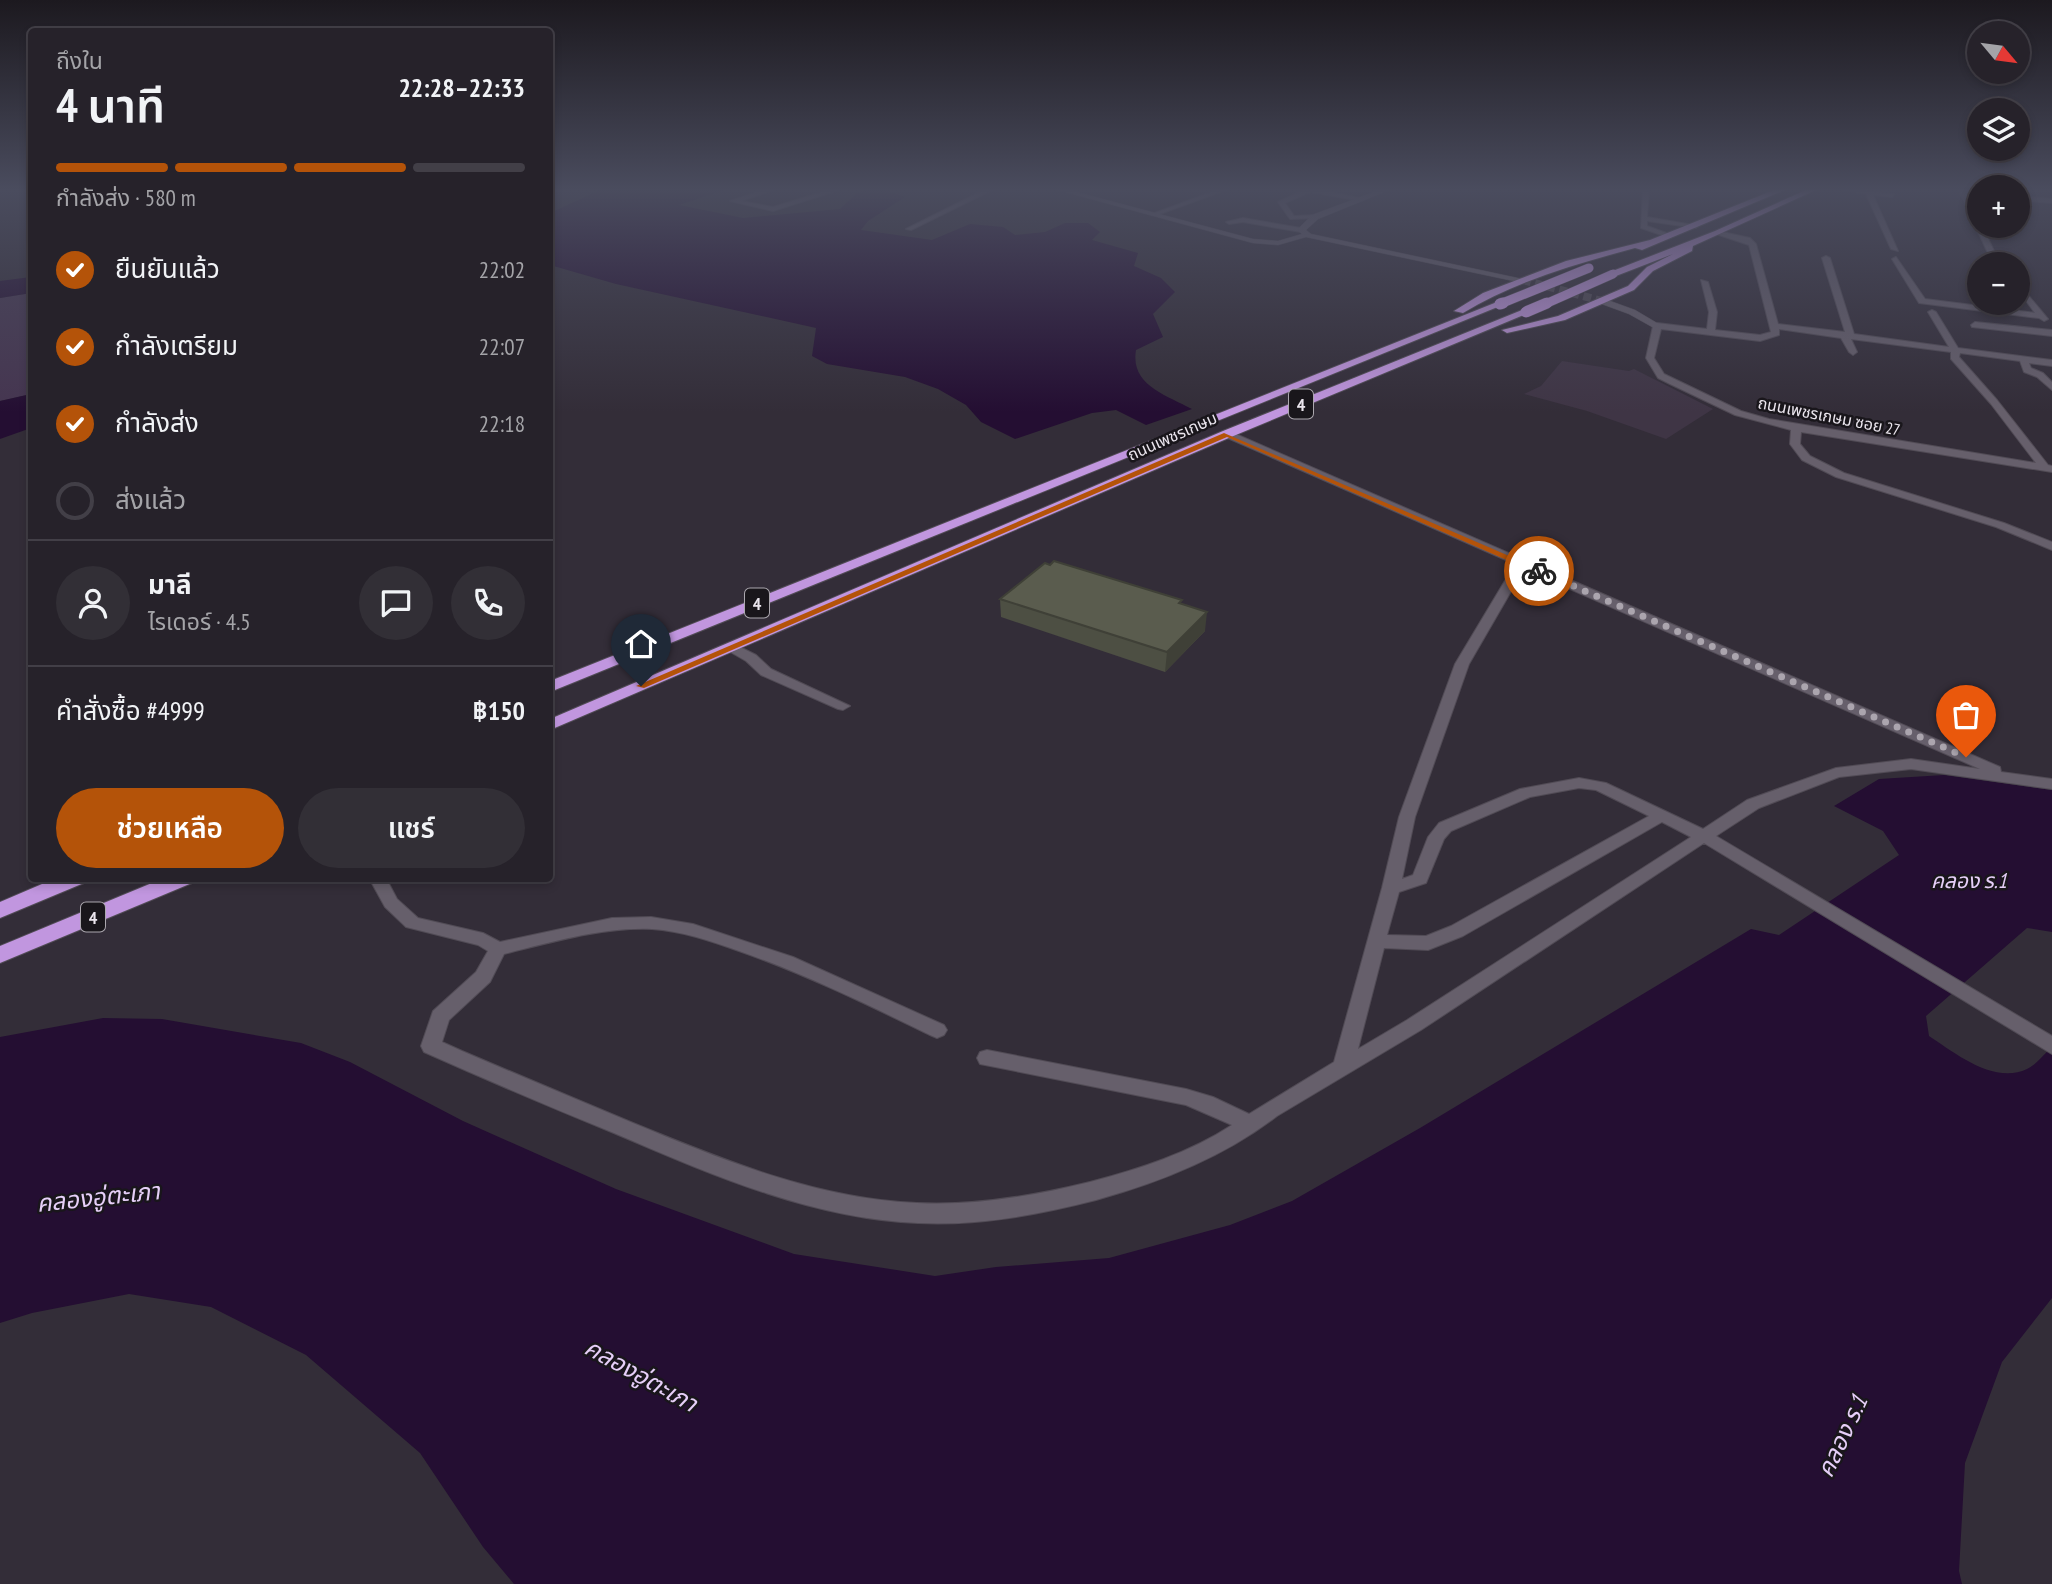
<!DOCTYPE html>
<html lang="th">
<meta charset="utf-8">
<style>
body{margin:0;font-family:"PT Sans Narrow","Noto Sans Thai",sans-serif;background:#322f36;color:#f1f3f6;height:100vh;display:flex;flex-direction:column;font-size:26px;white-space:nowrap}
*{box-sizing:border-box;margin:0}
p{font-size:23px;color:#a4a4a8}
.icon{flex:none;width:38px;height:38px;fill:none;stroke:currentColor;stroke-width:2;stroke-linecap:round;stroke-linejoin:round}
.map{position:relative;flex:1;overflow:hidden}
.sheet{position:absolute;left:28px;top:28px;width:525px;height:854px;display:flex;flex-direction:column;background:#26222a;border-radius:7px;box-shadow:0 4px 10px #0003,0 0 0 2px #423f47}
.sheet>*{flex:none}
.needle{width:46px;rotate:119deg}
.fabs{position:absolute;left:1967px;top:21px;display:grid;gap:14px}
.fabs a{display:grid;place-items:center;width:63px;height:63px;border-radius:50%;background:#26222a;box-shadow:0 4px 10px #0003,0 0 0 2px #423f47;font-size:35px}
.pin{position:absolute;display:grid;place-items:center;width:60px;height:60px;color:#fff;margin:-72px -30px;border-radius:50% 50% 50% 0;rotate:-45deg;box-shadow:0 0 7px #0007}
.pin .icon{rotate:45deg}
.courier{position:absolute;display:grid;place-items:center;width:70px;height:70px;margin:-35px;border:5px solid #b45309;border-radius:50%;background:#fff;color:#222;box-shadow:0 2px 9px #0007}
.summary em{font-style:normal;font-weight:600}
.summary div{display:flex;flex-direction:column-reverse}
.summary{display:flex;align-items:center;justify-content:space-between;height:119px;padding:0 28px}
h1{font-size:46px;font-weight:600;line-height:52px}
.bar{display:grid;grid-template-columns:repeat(4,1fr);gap:10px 7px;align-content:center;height:84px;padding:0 28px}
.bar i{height:9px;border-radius:5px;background:#423f47}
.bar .selected{background:#b45309}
.bar p{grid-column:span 4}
.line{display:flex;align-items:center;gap:18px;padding:0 28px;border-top:2px solid #423f47}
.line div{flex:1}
.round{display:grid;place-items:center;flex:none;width:74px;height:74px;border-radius:37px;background:#322f36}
ol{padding:0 28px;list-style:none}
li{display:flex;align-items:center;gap:21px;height:77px}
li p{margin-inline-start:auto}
li .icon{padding:7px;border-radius:50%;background:#b45309;color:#fff;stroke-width:4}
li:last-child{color:#a4a4a8}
li i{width:38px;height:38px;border:4px solid #423f47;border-radius:50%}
.button{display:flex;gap:14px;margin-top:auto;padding:14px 28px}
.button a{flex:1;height:80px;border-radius:42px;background:#b45309;color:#fff;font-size:28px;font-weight:600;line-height:80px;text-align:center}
.button a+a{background:#322f36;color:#f1f3f6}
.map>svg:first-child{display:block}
.built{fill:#3f3545}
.green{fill:#453550}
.water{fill:#240e32}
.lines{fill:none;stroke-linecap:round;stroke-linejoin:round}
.tertiary-tunnel{stroke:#4f4953;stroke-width:8;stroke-dasharray:8 4.5;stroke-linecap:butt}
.minor-casing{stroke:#514b55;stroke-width:2}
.tertiary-casing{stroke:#514b55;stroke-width:1}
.trunk-casing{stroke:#514b55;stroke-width:2}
.minor{fill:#665f6b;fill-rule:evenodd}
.tertiary{fill:#665f6b;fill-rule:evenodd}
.trunk{fill:#c196df;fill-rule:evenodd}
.trunk-bridge-far1-casing{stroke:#514b55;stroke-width:10;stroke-linecap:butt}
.trunk-bridge-casing{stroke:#514b55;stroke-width:12;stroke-linecap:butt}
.trunk-bridge-far1{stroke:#c196df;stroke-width:9}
.trunk-bridge{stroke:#c196df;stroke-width:11}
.wall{fill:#4d4f43}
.shaded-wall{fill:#3f4037}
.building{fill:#5a5c4e;stroke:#3f4037;stroke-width:2}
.route{fill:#b45309}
.done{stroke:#aba5ae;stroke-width:7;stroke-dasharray:0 12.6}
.labels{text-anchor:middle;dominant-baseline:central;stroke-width:5;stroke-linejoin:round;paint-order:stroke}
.far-street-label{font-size:16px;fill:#ebe6ee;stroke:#19161b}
.shield{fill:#19161b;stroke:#aca8af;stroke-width:2}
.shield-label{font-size:18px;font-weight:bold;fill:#ebe6ee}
.water-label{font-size:21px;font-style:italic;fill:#e6cff8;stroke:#19161b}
.near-water-label{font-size:24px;font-style:italic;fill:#e6cff8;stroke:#19161b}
</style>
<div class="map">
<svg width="2052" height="1584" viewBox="0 0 2052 1584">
<rect width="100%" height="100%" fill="#332d38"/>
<polygon class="built" points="1562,361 1629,371 1634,369 1713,409 1666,439 1587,411 1524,394 1541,386"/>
<polygon class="green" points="31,293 31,394 0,401 0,298"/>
<g class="water">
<path d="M600,190H724L679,205L743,218L840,209L857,193L867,190H885L905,197L868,221L861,230L932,240L970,224L1003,227L1015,235L1045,232L1065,223H1088L1100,232L1092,240L1138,253L1134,266L1161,278L1175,292L1153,314L1163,337L1136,350C1130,385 1166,395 1192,409L1146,425L1116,410L1092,413L1015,439L981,422L966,405L938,389L905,377L827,364L812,356L816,328L616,284L550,265V213Z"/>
<polygon points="31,277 31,293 0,298 0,281"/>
<polygon points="31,394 31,428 0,439 0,401"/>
<path d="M1944,775L2052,790V932L2027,928L1926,1016L1929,1036C1955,1053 1994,1085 2027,1069C2036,1065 2045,1053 2052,1047V1298L2002,1362L1965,1463L1959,1571L1962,1584H514L483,1547L420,1453L306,1355L211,1307L129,1294L32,1313L0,1323V1037L103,1018L162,1019L301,1043L350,1062L463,1121L616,1189L794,1254L935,1276L996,1267L1109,1258L1230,1225L1292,1201L1420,1128L1751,929L1779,935L1899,855L1883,831L1834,806L1879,779Z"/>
</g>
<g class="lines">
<polyline class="tertiary-tunnel" points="1523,280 1602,301"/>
<g class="minor-casing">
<g id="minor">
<polygon points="550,190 557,190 550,194"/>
<polygon points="763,190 773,190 741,201 773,207 829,190 839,190 773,211 730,201"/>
<polygon points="984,190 992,190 911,230 906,229"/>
<polygon points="1217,190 1226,190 1157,215 1152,214"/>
<polygon points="1304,190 1321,190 1365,199 1362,201 1310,192 1285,203 1294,216 1315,215 1317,218 1290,219 1278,202"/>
<polygon points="1643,190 1649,190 1647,217 1699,226 1696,228 1647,221 1647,226 1672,235 1670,238 1641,228"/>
<polygon points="1845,190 1894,194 1892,197 1873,195 1898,251 1891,249 1866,194"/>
<polygon points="1959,190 1965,190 1979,219 1979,226 1982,226 1994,251 2005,264 1997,264 1987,251"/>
<polygon points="2018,196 2052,199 2052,203 2018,200"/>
<polygon points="1243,218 1301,228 1304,230 1301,232 1243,222 1229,224 1226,222"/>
<path d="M1718,231L1750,238L1756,244L1778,324L1845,332L1822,258L1826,256L1830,258L1854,334L1949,347L1928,312L1932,310L1936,312L1958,348L2052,360V366L2029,363L2031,368L2043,373L2052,382V390L2037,377L2024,372L2020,361L1960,353L1959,357L1997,400L2048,465L2052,466V472L1801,432L1800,444L1810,456L1844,473L2004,523L2052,542V550L1996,527L1836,477L1802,460L1790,444L1791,430L1735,415L1670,384L1658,378L1646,358L1653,326L1657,323L1707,329L1709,312L1701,280L1708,282L1717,312L1715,330L1760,335L1771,332L1749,245L1716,234ZM1661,329L1760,341L1779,335V329L1841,338L1849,352L1853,355L1857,352L1851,339L1951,352V359L1991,404L2036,463L1769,419L1741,411L1664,374L1654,358Z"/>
<polygon points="1896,257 1925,299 2035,313 2018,290 2018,283 2048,319 2044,321 2039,318 1919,303 1892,259"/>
<polygon points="1975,322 2052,330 2052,336 1972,327 1971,325"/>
<path d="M1223,432H1231L2000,767L2001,772L2052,779V789L1911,769L1839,777L1759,808L1716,836L2052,1036V1054L1704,843L1421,1030L1277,1116C1224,1157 1161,1182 1096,1200C1037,1215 978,1226 918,1223C812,1219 710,1174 614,1133C550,1107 487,1080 424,1052L421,1046L433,1011L476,972L488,951L478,945L406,927L385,907L369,878H386L397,899L418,918L483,933L500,942L612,918L651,917L693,924L793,957L944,1025L947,1030L944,1035L937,1038L930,1035C868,1005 805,974 739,951C711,941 682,931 652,929C602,927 552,942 504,954L490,982L449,1020L442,1042L462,1051C518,1075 576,1099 633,1123C723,1160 818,1199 917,1203C975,1206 1033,1196 1090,1182C1139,1169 1189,1153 1232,1125L1186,1105L980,1064L977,1058L980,1052L987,1050L1186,1089L1213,1097L1249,1114L1334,1062L1382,888L1399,817L1455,664L1515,564L1223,436ZM1524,569L1980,769L1911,759L1836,768L1747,800L1703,829L1606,783L1579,778L1520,789L1439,823L1428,837L1413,875L1402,879L1415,817L1469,664ZM1579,788L1596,790L1649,816L1451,926L1426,936L1387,935L1399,892L1426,883L1444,839L1451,831L1530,797ZM1662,822L1691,837L1407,1020L1358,1049L1384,948L1428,950L1463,936Z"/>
<polygon points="732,643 756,655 771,669 850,706 843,710 838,709 761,675 746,661 727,650 725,647"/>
</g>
</g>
<g class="tertiary-casing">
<g id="tertiary">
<polygon points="1058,190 1069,190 1253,239 1278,241 1302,234 1297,230 1312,215 1379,190 1389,190 1318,219 1306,230 1311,234 1527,280 1523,283 1306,237 1278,245 1253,243"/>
<polygon points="1602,298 1635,310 1662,326 1654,328 1629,314 1599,303 1599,299"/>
</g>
</g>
<g class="trunk-casing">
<g id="trunk">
<path d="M1774,190H1785L1642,250L1635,248C1576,264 1516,281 1463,313L1454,311L1483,293L1566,261L1650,240Z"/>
<polygon points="1806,190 1816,190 1693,246 1692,251 1653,271 1634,290 1565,320 1507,333 1502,330 1558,316 1628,286 1647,267 1673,254 1616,276 1610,276 1610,272 1715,231"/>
<polygon points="1497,302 1505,304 550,692 550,681"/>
<polygon points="1522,310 1531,312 1231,437 550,730 550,719 1223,431"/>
<polygon points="56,878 87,878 84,883 0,918 0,902"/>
<polygon points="164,878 195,878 192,883 0,963 0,946"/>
</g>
</g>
<use href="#minor" class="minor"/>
<use href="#tertiary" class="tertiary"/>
<use href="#trunk" class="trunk"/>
<g class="trunk-bridge-far1-casing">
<g id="trunk-bridge-far1">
<polyline points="1500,304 1589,268"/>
<polyline points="1543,305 1613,274"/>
</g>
</g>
<g class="trunk-bridge-casing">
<g id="trunk-bridge">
<polyline points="1500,304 1503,303"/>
<polyline points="1526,312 1547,303"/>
</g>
</g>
<use href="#trunk-bridge-far1" class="trunk-bridge-far1"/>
<use href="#trunk-bridge" class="trunk-bridge"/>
</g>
<polygon class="wall" points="1050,565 1182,604 1205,631 1165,672 1001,617 1000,599"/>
<polygon class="shaded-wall" points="1207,612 1205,631 1165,672 1167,652"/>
<polygon class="building" points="1054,561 1182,600 1179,603 1207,612 1167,652 1000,599 1045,563 1050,565"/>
<linearGradient id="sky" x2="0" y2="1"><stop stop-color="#1c191f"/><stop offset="0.46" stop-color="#4a4c5e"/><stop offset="1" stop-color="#4a4c5e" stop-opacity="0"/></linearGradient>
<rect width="2052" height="412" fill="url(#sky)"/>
<polygon class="route" points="1224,433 1544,571 1536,573 1227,437 644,688 636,686"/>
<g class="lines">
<polyline class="done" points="1539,571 1966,757"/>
</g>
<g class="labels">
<g class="far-street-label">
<text transform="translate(1829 416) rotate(11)">ถนนเพชรเกษม ซอย 27</text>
<text transform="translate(1172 436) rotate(-24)">ถนนเพชรเกษม</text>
</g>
<g class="shield">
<rect x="1289" y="389.5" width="24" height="29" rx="5"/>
<rect x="745" y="588.5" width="24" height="29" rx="5"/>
<rect x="81" y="902.5" width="24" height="29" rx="5"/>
</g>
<g class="shield-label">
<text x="1301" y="404">4</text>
<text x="757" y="603">4</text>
<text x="93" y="917">4</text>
</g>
<g class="water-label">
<text x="1969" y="880">คลอง ร.1</text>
</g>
<g class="near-water-label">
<text transform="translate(98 1197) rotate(-6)">คลองอู่ตะเภา</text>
<text transform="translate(641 1375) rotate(29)">คลองอู่ตะเภา</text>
<text transform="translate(1842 1436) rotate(-65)">คลอง ร.1</text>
</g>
</g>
</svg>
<div class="fabs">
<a><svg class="needle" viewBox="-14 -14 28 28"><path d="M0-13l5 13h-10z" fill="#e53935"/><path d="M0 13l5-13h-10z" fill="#a4a4a8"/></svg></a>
<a><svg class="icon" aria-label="layers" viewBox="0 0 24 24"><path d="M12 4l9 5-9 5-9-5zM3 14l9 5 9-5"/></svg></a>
<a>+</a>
<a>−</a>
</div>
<div class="pin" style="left:1966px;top:757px;background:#ea580c"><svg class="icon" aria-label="bag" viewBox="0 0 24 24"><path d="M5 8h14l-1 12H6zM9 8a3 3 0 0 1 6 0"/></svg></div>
<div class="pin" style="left:641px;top:686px;background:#1f2937"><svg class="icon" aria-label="home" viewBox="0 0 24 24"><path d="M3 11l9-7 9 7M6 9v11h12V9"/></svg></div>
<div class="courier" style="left:1539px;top:571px"><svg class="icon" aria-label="bike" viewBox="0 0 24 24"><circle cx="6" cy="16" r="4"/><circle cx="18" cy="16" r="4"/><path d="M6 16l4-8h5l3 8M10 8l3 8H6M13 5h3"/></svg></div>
<section class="sheet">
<div class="summary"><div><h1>4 นาที</h1><p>ถึงใน</p></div><em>22:28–22:33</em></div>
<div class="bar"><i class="selected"></i><i class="selected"></i><i class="selected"></i><i></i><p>กำลังส่ง · 580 m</p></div>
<ol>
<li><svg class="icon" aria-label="check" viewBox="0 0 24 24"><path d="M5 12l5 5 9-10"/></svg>ยืนยันแล้ว<p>22:02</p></li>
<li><svg class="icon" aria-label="check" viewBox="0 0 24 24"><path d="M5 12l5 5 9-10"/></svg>กำลังเตรียม<p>22:07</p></li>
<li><svg class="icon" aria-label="check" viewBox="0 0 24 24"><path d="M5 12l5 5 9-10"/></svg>กำลังส่ง<p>22:18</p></li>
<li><i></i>ส่งแล้ว</li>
</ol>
<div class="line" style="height:126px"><a class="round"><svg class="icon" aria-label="person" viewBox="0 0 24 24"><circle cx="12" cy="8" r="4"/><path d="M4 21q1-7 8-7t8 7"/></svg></a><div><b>มาลี</b><p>ไรเดอร์ · 4.5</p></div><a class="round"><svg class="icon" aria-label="chat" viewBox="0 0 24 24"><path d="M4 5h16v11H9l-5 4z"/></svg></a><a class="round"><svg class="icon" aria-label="phone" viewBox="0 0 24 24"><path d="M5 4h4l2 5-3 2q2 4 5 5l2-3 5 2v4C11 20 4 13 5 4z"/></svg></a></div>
<div class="line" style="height:91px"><div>คำสั่งซื้อ #4999</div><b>฿150</b></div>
<div class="button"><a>ช่วยเหลือ</a><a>แชร์</a></div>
</section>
</div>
